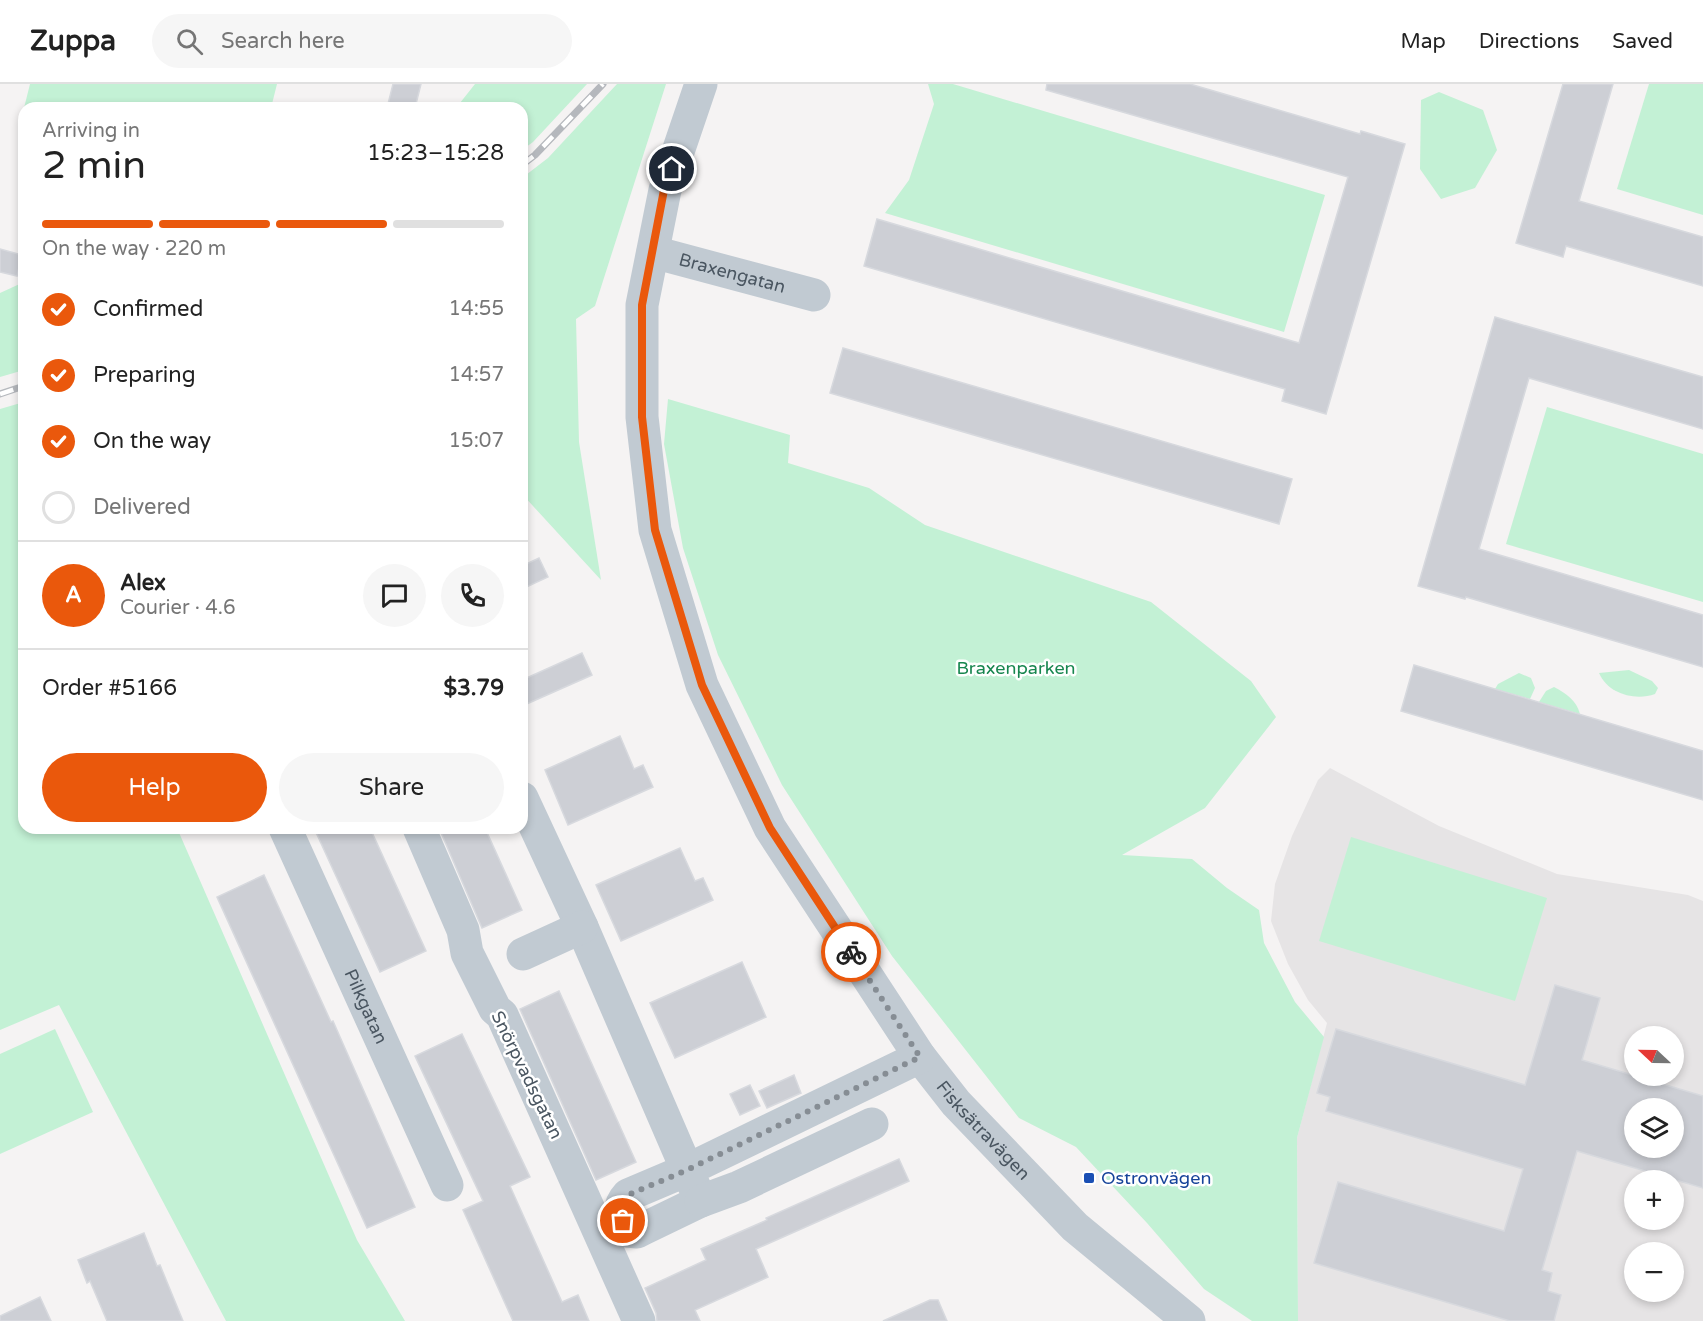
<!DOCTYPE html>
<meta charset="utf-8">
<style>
body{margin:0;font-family:"Varela Round",sans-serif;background:#f6f6f6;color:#222;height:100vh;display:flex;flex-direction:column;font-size:22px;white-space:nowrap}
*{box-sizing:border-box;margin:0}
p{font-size:20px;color:#767676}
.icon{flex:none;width:33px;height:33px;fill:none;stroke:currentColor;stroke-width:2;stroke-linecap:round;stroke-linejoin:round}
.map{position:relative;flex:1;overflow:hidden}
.side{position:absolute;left:18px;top:18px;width:510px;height:732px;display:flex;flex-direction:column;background:#fff;border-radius:18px;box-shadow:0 3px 9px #0003}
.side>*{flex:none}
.needle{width:39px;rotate:292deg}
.controls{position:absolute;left:1624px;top:942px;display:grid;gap:12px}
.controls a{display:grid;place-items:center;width:60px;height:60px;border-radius:50%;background:#fff;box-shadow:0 3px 9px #0003;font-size:30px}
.pin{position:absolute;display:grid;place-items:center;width:51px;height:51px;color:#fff;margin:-26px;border:3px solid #fff;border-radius:50%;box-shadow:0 2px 6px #0007}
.courier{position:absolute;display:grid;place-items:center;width:60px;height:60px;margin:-30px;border:4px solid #ea580c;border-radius:50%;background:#fff;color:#222;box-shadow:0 2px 8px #0007}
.head em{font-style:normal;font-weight:600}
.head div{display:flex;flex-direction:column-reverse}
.head{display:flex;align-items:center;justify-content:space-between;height:102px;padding:0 24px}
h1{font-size:39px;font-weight:600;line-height:45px}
.bar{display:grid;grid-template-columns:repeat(4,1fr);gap:9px 6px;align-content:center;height:72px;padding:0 24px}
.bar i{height:8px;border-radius:4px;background:#e0e0e0}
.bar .current{background:#ea580c}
.bar p{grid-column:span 4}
.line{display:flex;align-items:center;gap:15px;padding:0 24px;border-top:2px solid #e0e0e0}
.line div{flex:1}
.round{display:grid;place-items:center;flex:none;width:63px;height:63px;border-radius:32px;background:#f6f6f6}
ol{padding:0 24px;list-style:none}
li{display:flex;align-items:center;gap:18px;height:66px}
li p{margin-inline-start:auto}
li .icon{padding:6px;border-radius:50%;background:#ea580c;color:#fff;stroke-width:4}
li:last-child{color:#767676}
li i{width:33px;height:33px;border:3px solid #e0e0e0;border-radius:50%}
.button{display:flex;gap:12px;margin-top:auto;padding:12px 24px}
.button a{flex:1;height:69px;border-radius:36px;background:#ea580c;color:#fff;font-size:24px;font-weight:600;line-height:69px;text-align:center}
.button a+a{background:#f6f6f6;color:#222}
header{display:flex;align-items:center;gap:36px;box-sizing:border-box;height:84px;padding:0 30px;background:#fff;border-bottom:2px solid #e0e0e0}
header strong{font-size:28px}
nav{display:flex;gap:33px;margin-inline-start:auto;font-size:21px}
.search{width:420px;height:54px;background:#f6f6f6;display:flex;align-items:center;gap:15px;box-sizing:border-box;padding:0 21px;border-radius:33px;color:#767676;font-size:22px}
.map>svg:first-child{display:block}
.education{fill:#e6e4e5;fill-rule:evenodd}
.green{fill:#c3f1d5}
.building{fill:#cdcfd5;stroke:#d7d9de;stroke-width:1.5;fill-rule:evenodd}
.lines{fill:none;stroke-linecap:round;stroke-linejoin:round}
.minor{stroke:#c1cad2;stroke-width:33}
.rail-casing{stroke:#b5b8bd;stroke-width:7}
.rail{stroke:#fff;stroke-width:4.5;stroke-dasharray:14;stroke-linecap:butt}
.done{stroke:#868d94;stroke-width:6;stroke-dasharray:0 10.8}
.route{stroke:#ea580c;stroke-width:8}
.transit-dot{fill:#1a4fb4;stroke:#fff;stroke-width:2}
.labels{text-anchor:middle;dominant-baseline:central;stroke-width:5;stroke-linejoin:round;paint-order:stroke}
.street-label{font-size:18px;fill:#4a5661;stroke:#fff}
.park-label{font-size:18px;fill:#17864f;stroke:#fff}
.transit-label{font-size:18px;fill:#164399;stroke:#fff;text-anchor:start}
</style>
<header>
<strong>Zuppa</strong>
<div class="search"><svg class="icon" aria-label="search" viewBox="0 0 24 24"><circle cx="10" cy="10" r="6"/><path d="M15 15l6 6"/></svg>Search here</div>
<nav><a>Map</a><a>Directions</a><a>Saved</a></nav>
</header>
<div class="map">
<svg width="1703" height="1237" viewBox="0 0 1703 1237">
<rect width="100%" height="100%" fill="#f5f3f3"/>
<path class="education" d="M1330,684L1439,742L1557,790L1688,811L1703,817V1237H1298L1297,1054L1327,939L1308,916L1288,880L1271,837L1275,800L1292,752L1318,696ZM1635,952H1674V992H1635ZM1635,1024H1674V1064H1635ZM1635,1096H1674V1136H1635ZM1635,1168H1674V1208H1635Z"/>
<g class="green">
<polygon points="30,0 277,0 271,24 24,24"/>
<polygon points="475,0 587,0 533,58 522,66 522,24 456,24"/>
<polygon points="617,0 666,0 595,222 576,235 579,358 601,496 522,410 522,94 548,74"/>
<polygon points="928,0 953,0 1325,111 1284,248 885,129 909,96 934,20"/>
<polygon points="1649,0 1703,0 1703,131 1617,105"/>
<polygon points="1439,8 1483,26 1497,66 1475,104 1441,115 1420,85 1421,16"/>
<polygon points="24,198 24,286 0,293 0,209"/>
<polygon points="668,315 790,351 788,379 869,404 925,441 1151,518 1251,597 1276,633 1205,724 1122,771 1192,775 1227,804 1259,826 1264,859 1295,918 1324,953 1297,1054 1298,1237 1252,1237 1204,1205 1147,1139 1076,1063 1019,1034 892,872 782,701 718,571 683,464 664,360"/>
<polygon points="24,318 24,744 177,744 357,1156 405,1237 226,1237 59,921 0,946 0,325"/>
<polygon points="1547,323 1703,370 1703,518 1506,460"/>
<path d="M1629,586L1652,597L1658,604L1655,610C1635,617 1608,610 1599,589Z"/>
<polygon points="1519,589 1531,594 1535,604 1530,615 1495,605 1498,600"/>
<path d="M1554,603C1567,610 1576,616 1580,630L1539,618L1546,607Z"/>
<polygon points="1351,753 1547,814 1515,917 1319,857"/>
<polygon points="55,945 93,1028 0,1070 0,970"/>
</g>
<g class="building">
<polygon points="393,0 421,0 415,24 387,24"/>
<polygon points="1047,0 1190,0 1360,50 1361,47 1405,60 1326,330 1282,317 1285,305 864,182 877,135 1299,259 1348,93 1046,6"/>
<polygon points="1563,0 1613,0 1579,117 1703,153 1703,202 1566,162 1563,173 1516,159"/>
<polygon points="0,165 22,171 17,192 0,188"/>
<polygon points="1495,233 1703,293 1703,345 1529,294 1479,465 1703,531 1703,583 1466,513 1465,515 1418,502"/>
<polygon points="843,264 1292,395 1279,440 830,309"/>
<polygon points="539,474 548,493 522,505 522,482"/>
<polygon points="582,569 592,591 522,622 522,596"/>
<polygon points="1414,581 1703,667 1703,716 1401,627"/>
<polygon points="620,652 634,685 643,681 653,703 568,741 545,686"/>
<polygon points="314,744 370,744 426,867 380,888"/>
<polygon points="439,744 485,744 522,826 482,844"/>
<polygon points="680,764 695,797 703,794 713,816 621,857 596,801"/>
<polygon points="264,791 331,938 333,937 415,1123 367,1144 217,813"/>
<polygon points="742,878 766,933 675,974 650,919"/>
<path d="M1555,901L1600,914L1582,976L1703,1012V1104L1577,1067L1542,1186L1552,1189L1548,1207L1561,1211L1554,1237H1510L1314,1179L1338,1098L1504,1147L1523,1085L1326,1027L1330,1013L1317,1009L1336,945L1525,1001ZM1635,1024H1674V1064H1635Z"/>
<polygon points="559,907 636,1078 596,1096 520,925"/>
<polygon points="462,950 530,1093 510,1102 562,1218 578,1211 589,1237 513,1237 463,1126 483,1117 415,972"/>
<polygon points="794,991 801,1009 767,1024 759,1007"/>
<polygon points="750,1001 760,1022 740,1031 730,1010"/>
<polygon points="899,1075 909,1097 756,1165 768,1193 695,1226 700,1237 657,1237 656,1229 645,1204 706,1176 701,1165 767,1136 766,1134"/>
<polygon points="144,1149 157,1182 160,1181 183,1237 107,1237 90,1197 87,1199 78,1176"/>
<polygon points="40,1213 51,1237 0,1237 0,1232"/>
<polygon points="930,1216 938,1216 947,1237 883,1237"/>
</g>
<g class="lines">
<g class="minor">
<path id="s1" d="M701,0L665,106L642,221V333L655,446L702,601L770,744L920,973L956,1019L1075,1143L1189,1237"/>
<path id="s2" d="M653,168L814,211"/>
<path d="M522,714L582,843L687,1086L701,1117L643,1145L637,1148L627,1147C621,1132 616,1124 628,1111L687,1086L920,973"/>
<path id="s3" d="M285,744L447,1101"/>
<polyline points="419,744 463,846 467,869 495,925 502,931 639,1237"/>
<polyline points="523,870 582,843"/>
<polyline points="701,1117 739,1103 872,1040"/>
</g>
<g class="rail-casing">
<g id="rail">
<polyline points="522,81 535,71 603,0"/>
<polyline points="0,310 24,302"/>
</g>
</g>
<use href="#rail" class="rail"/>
</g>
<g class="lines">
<path class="done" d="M623,1137C618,1127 620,1119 628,1111L687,1086L920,973L851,868"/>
<polyline class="route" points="672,85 664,106 642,221 642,333 655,446 702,601 770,744 851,868"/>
</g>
<rect class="transit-dot" x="1083" y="1088" width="12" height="12" rx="3"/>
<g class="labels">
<g class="street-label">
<text stroke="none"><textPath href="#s2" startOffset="82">Braxengatan</textPath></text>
<text stroke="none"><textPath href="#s3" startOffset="196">Pilkgatan</textPath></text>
<text transform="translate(527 991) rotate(64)">Snörpvadsgatan</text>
<text stroke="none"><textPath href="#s1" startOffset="1146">Fisksätravägen</textPath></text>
</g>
<g class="park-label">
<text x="1016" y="584">Braxenparken</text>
</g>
<g class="transit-label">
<text x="1101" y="1094">Ostronvägen</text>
</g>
</g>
</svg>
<div class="controls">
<a><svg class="needle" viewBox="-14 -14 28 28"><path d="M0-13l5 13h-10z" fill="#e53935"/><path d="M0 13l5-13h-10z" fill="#767676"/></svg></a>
<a><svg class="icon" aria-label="layers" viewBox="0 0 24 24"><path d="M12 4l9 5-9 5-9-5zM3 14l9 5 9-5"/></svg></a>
<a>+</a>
<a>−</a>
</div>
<div class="pin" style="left:623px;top:1137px;background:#ea580c"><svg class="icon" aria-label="bag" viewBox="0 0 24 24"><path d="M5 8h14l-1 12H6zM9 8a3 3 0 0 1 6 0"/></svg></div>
<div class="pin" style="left:672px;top:85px;background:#1f2937"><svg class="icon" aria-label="home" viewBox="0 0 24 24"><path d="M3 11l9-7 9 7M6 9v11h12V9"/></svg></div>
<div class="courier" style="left:851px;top:868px"><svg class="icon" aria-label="bike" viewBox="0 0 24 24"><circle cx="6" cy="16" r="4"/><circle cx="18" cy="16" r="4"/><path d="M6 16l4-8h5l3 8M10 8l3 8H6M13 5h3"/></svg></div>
<section class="side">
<div class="head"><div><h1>2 min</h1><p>Arriving in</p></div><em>15:23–15:28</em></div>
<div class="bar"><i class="current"></i><i class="current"></i><i class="current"></i><i></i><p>On the way · 220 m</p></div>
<ol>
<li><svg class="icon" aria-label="check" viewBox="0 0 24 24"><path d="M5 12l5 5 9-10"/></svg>Confirmed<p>14:55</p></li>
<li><svg class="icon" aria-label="check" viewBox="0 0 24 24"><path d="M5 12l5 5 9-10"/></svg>Preparing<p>14:57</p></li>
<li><svg class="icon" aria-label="check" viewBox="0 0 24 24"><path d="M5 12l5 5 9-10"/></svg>On the way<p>15:07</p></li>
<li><i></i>Delivered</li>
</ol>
<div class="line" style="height:108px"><b class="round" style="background:#ea580c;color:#fff">A</b><div><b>Alex</b><p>Courier · 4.6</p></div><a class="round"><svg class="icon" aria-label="chat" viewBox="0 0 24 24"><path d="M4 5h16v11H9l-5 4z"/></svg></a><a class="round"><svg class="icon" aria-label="phone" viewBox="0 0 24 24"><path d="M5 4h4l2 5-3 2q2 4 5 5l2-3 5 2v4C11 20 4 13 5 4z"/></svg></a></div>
<div class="line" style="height:78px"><div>Order #5166</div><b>$3.79</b></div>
<div class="button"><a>Help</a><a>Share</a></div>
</section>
</div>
